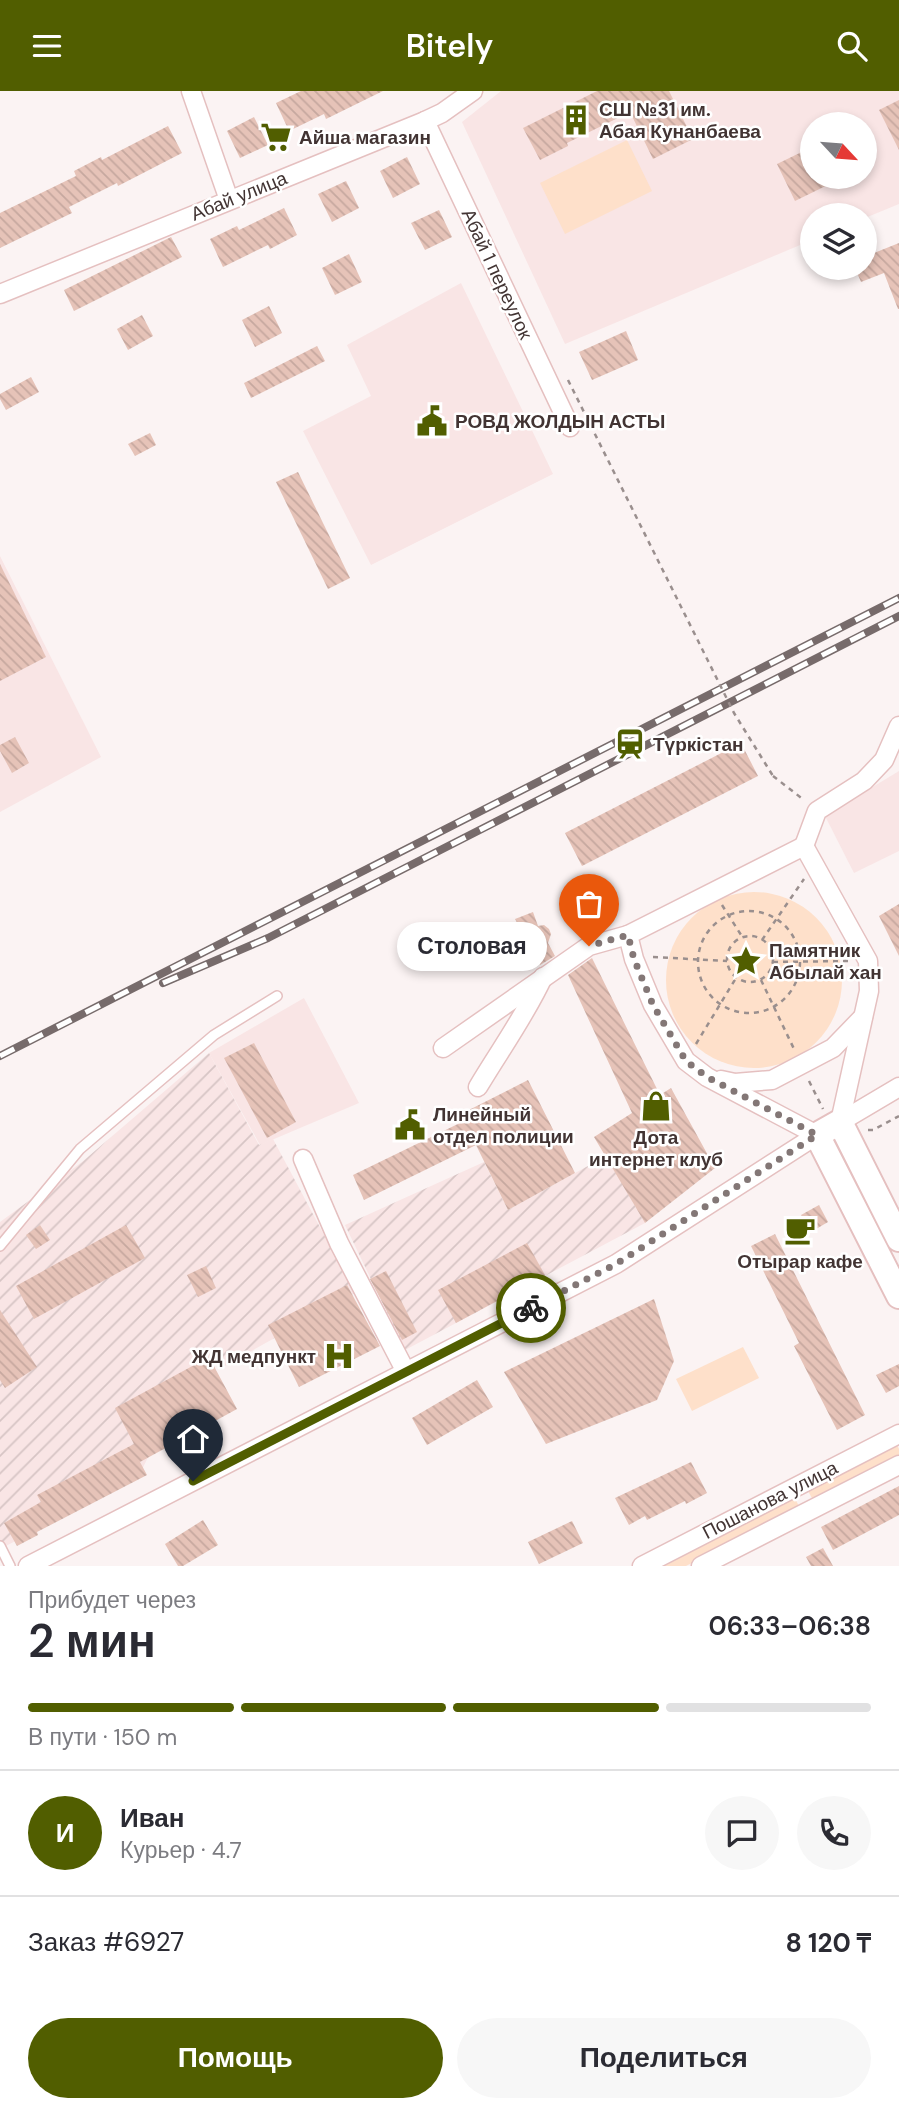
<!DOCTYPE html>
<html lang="ru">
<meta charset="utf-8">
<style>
body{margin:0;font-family:"DM Sans",sans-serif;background:#f7f7f7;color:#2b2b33;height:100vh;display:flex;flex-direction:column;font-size:26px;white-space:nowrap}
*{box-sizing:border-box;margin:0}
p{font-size:23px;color:#7c7c81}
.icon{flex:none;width:38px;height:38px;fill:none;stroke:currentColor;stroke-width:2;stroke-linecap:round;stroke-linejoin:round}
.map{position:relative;height:1475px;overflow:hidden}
.drawer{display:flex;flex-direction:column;background:#fff;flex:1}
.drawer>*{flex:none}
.needle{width:46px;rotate:116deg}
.controls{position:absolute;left:800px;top:21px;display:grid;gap:14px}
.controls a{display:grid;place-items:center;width:77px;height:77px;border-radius:50%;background:#fff;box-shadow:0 4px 10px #0003;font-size:35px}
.pin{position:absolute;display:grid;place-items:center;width:60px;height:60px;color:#fff;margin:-72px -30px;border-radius:50% 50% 50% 0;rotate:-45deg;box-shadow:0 0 7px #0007}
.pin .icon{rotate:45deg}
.courier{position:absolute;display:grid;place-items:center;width:70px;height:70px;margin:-35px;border:5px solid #515e00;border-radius:50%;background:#fff;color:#222;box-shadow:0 2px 9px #0007}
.bubble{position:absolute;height:49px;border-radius:24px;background:#fff;box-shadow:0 4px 10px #0003;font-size:23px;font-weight:600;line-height:49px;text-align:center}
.summary em{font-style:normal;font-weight:600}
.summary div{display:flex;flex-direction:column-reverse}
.summary{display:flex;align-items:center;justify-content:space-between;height:119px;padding:0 28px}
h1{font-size:46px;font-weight:600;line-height:52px}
.bar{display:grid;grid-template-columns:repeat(4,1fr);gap:10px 7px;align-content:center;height:84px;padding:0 28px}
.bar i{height:9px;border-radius:5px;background:#e1e1e2}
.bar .current{background:#515e00}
.bar p{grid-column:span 4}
.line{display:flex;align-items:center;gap:18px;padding:0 28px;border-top:2px solid #e1e1e2}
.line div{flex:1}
.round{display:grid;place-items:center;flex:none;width:74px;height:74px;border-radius:37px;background:#f7f7f7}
.action{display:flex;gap:14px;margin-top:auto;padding:14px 28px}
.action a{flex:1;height:80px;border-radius:42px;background:#515e00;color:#fff;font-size:28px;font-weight:600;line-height:80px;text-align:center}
.action a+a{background:#f7f7f7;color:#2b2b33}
header{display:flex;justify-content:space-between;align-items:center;height:91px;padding:0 28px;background:#515e00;color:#fff;font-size:32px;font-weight:600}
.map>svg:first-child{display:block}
.built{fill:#f9e5e5;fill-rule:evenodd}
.industrial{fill:url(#industrial-furrows)}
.green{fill:#fee0ca}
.building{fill:url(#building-back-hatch)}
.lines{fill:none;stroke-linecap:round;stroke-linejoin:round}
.lane-casing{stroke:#e5c0c0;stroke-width:12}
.street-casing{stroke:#e5c0c0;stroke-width:21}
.secondary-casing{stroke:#e5c0c0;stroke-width:28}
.path{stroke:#9a8f8e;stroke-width:2.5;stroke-dasharray:5 5;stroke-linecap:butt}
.lane{stroke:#fff;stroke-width:9}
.street{stroke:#fff;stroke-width:18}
.secondary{stroke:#fff;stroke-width:24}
.rail-casing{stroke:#776b6b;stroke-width:8}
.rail{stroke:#fff;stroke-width:5;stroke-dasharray:16;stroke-linecap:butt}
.path-bridge{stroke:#9a8f8e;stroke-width:2.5;stroke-dasharray:5 5;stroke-linecap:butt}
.done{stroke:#837776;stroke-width:7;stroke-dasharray:0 12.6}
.route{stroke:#515e00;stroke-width:9}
.labels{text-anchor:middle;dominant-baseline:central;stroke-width:5;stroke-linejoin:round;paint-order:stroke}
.poi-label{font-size:19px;font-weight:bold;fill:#423433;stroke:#fff;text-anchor:start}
.street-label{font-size:19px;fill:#423433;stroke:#fff}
</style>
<header><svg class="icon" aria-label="menu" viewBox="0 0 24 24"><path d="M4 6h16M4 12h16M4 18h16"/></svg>Bitely<svg class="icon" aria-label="search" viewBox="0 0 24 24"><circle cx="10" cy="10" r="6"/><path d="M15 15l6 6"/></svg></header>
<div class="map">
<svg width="899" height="1475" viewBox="0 0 899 1475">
<defs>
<pattern id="industrial-furrows" width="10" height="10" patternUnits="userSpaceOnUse" patternTransform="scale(1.75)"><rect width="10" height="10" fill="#f9e5e5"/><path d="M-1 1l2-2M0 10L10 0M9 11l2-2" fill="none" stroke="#d7c5c5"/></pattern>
<pattern id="building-back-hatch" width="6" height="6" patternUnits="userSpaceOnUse" patternTransform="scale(1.75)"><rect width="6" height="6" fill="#e6c3b8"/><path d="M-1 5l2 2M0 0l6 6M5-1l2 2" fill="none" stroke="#c6a89f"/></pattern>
</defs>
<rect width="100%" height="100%" fill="#fbf3f3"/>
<g class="built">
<path d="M501,0H899V113L865,127L864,124H812V149L565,253L462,31ZM812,33H864V86H812Z"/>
<polygon points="461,192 553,383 371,474 303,340 371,305 347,254"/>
<polygon points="0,465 101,666 0,721"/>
<polygon points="899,680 899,760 854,782 825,725"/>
<polygon points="304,907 359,1012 260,1054 209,962"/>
</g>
<g class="industrial">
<polygon points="209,962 259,1054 273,1048 355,1202 221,1277 214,1268 123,1319 149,1364 138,1387 0,1458 0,1131 82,1071"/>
<polygon points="606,1065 645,1132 405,1259 345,1134 484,1071 508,1119"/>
</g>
<g class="green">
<polygon points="627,49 652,100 565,143 540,92"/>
<circle cx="754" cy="889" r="88"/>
<polygon points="743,1256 759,1287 692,1320 676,1288"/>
<polygon points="896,1352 899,1358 899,1366 814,1411 807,1398"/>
<polygon points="793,1404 800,1417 686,1475 655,1475"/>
</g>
<g class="building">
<polygon points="301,0 383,0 326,28 324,23 289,40 276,12"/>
<polygon points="597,0 669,0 693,48 653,68 630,21 567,52 568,55 540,69 523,37"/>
<polygon points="899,9 899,59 879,19"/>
<polygon points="254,26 268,54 240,67 227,40"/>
<polygon points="168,35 182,62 118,95 117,92 69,116 72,122 0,157 0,122 76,85 74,80 101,66 102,69"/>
<polygon points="812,56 812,86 844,86 795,110 777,73"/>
<polygon points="407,66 420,93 393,107 380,80"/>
<polygon points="346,90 359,117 332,131 318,103"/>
<polygon points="284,117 297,144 270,158 268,154 223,176 210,148 237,135 239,139"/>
<polygon points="439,119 452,146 425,159 411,132"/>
<polygon points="171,146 182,166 74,220 64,199"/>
<polygon points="899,152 899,218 898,218 884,182 861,191 855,177 864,177 864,166"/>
<polygon points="349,163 362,191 335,204 322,177"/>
<polygon points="269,215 282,242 255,256 242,229"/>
<polygon points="142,224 153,245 128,259 117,238"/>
<polygon points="626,240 638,269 592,289 579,261"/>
<polygon points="317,255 325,270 251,307 244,292"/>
<polygon points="31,286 39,301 6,319 0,308 0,303"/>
<polygon points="150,342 156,354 135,365 128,353"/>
<polygon points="298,381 350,487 328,498 276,391"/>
<polygon points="0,473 46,566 0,590"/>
<polygon points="15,646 29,672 12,682 0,660 0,654"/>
<polygon points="741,652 758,685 582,775 565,742"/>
<polygon points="899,813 899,865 879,825"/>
<polygon points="533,821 538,835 544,834 549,838 551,843 548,852 555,865 540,874 515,828"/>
<polygon points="592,867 660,1004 671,997 715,1077 645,1132 594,1046 632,1022 568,884"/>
<polygon points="254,952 296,1031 267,1047 224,967"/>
<polygon points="528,989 575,1082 508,1119 476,1054 364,1109 353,1084 464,1030 461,1023"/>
<polygon points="819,1114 828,1131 811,1141 801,1124"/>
<polygon points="40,1134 50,1149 36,1158 26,1144"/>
<polygon points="126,1134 145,1167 34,1228 16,1195"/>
<polygon points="775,1143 865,1324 837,1339 794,1255 799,1252 751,1155"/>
<polygon points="527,1152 545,1184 456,1232 438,1199"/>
<polygon points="206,1175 216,1197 198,1206 187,1184"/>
<polygon points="386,1180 417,1241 402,1249 370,1188"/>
<polygon points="347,1194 380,1255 299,1296 268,1234"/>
<polygon points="654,1208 674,1270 657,1309 546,1353 504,1281"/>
<polygon points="0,1219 37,1276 5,1297 0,1289"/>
<polygon points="209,1266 237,1318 140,1371 147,1384 37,1441 38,1444 17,1455 4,1432 41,1411 37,1404 134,1353 115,1317"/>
<polygon points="899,1273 899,1295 886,1302 876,1284"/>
<polygon points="477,1289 493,1316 427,1354 412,1327"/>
<polygon points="691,1371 707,1402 686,1413 685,1410 647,1429 645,1425 629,1434 615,1407"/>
<polygon points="899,1395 899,1424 833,1459 821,1436"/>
<polygon points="203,1429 218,1454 183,1475 178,1475 165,1453"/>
<polygon points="572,1430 583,1452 539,1473 528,1451"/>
<polygon points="823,1457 833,1475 811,1475 806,1466"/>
</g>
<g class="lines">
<g class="lane-casing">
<g id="lane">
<polyline points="0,1155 80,1058 214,944 277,905"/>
<polyline points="0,1455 10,1475"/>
</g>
</g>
<g class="street-casing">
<g id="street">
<polyline points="191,0 229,109"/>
<polyline points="425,30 570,336"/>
<polyline points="0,203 425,30 442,22 473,0"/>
<polyline points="804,755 817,720 864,690 884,669 899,635"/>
<polyline points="443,957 589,855 628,844"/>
<polyline points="721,989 735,992 772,989 833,957 863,926"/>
<path d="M478,996C500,959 525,925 543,886"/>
<polyline points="840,1031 899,996"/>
<polyline points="303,1068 339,1152 406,1281"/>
<polyline points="28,1475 616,1173 817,1044 707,986 686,970 653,914 634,868 628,844 804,755 868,870 869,900 840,1031"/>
<polyline points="642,1475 899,1343"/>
<polyline points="701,1475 899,1374"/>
</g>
</g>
<g class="secondary-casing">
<polyline id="secondary" points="899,1148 840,1031 817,1044 899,1205"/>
</g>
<g class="path">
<polyline points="773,685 804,709"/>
<polyline points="722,814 743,847"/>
<circle cx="749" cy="871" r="51"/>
<circle cx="750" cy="868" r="23"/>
<polyline points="762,849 804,788"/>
<polyline points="653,866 727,870"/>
<polyline points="773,871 850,870"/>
<polyline points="761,889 794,958"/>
<polyline points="696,953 736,887"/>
<polyline points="809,990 823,1018"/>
<polyline points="868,1039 873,1039 899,1025"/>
</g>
<use href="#lane" class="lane"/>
<use href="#street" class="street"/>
<use href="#secondary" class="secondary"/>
<g class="rail-casing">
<g id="rail">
<polyline points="163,892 268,847 899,525"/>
<polyline points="0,965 899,507"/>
</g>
</g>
<use href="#rail" class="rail"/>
<polyline class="path-bridge" points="568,289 734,622 773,685"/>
</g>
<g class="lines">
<polyline class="done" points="531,1217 616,1173 817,1044 707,986 686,970 653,914 634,868 628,844 589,855"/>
<polyline class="route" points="193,1390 531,1217"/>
</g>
<defs>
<g id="building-bare" transform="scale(2.415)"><path d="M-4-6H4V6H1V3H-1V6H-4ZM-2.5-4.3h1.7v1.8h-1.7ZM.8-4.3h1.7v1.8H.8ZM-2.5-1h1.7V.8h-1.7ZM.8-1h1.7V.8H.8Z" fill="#515e00" stroke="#fff" stroke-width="2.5" paint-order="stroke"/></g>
<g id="supermarket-bare" transform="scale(2.415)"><path d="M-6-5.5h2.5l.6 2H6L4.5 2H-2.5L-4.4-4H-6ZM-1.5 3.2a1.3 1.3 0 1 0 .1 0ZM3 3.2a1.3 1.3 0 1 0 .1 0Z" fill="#515e00" stroke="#fff" stroke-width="2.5" paint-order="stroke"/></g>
<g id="civic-bare" transform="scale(2.415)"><path d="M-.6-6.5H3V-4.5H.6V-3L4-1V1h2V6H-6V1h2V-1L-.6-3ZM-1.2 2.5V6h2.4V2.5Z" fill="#515e00" stroke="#fff" stroke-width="2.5" paint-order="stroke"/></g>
<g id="station-bare" transform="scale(2.415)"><path d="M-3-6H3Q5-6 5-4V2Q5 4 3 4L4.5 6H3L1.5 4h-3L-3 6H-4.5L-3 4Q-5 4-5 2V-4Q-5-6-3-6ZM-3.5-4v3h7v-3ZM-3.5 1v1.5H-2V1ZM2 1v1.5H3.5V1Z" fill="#515e00" stroke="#fff" stroke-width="2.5" paint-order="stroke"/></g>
<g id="sight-bare" transform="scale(2.415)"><path d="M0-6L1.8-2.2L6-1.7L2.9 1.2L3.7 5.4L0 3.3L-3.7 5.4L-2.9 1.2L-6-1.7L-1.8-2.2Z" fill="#515e00" stroke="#fff" stroke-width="2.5" paint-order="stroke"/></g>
<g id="shop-bare" transform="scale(2.415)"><path d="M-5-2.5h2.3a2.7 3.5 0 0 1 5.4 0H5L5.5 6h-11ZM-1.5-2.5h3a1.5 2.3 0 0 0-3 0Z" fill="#515e00" stroke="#fff" stroke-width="2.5" paint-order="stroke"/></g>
<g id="cafe-bare" transform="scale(2.415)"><path d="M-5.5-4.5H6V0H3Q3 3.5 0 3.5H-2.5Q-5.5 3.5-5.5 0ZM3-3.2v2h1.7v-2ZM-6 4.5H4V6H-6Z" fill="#515e00" stroke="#fff" stroke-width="2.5" paint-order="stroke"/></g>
<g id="hospital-bare" transform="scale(2.415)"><path d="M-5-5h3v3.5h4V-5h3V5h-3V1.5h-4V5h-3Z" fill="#515e00" stroke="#fff" stroke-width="2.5" paint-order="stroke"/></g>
</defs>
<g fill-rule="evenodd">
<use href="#building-bare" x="576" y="29"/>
<use href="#supermarket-bare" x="276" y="46"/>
<use href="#civic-bare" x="432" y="330"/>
<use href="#station-bare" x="630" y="653"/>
<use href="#sight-bare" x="746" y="870"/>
<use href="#shop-bare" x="656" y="1015"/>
<use href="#civic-bare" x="410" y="1034"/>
<use href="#cafe-bare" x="800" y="1139"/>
<use href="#hospital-bare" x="339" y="1265"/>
</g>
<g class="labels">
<g class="poi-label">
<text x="599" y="18">СШ №31 им.<tspan x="599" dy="22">Абая Кунанбаева</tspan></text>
<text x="299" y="46">Айша магазин</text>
<text x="455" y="330">РОВД ЖОЛДЫН АСТЫ</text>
<text x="653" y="653">Түркістан</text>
<text x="769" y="859">Памятник<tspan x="769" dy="22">Абылай хан</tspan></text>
<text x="433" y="1023">Линейный<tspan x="433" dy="22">отдел полиции</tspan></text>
<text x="656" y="1046" text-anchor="middle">Дота<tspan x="656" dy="22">интернет клуб</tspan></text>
<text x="800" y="1170" text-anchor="middle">Отырар кафе</text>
<text x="316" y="1265" text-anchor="end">ЖД медпункт</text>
</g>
<g class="street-label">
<text transform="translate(239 105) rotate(-22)">Абай улица</text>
<text transform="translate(497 183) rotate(65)">Абай 1 переулок</text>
<text transform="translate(770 1409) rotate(-27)">Пошанова улица</text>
</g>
</g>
</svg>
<div class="controls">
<a><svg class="needle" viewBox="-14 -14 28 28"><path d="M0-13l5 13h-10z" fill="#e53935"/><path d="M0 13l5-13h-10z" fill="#7c7c81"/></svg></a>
<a><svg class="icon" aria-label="layers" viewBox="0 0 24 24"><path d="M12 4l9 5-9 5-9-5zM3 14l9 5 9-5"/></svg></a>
</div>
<div class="pin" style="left:589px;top:855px;background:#ea580c"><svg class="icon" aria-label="bag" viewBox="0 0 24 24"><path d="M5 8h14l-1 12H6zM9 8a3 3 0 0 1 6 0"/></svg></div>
<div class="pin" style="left:193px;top:1390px;background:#1f2937"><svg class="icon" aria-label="home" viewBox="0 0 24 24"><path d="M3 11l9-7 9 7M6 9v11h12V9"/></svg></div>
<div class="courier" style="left:531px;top:1217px"><svg class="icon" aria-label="bike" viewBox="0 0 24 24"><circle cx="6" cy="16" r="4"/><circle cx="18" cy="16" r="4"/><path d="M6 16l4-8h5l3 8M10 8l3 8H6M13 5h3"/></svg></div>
<div class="bubble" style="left:397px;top:831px;width:150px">Столовая</div>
</div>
<section class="drawer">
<div class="summary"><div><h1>2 мин</h1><p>Прибудет через</p></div><em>06:33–06:38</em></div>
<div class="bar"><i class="current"></i><i class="current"></i><i class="current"></i><i></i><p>В пути · 150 m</p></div>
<div class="line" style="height:126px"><b class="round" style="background:#515e00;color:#fff">И</b><div><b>Иван</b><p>Курьер · 4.7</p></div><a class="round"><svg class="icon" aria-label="chat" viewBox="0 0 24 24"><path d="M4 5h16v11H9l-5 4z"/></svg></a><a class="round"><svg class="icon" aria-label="phone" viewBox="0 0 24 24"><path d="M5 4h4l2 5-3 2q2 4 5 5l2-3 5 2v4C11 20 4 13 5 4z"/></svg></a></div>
<div class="line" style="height:91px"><div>Заказ #6927</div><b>8 120 ₸</b></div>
<div class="action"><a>Помощь</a><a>Поделиться</a></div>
</section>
